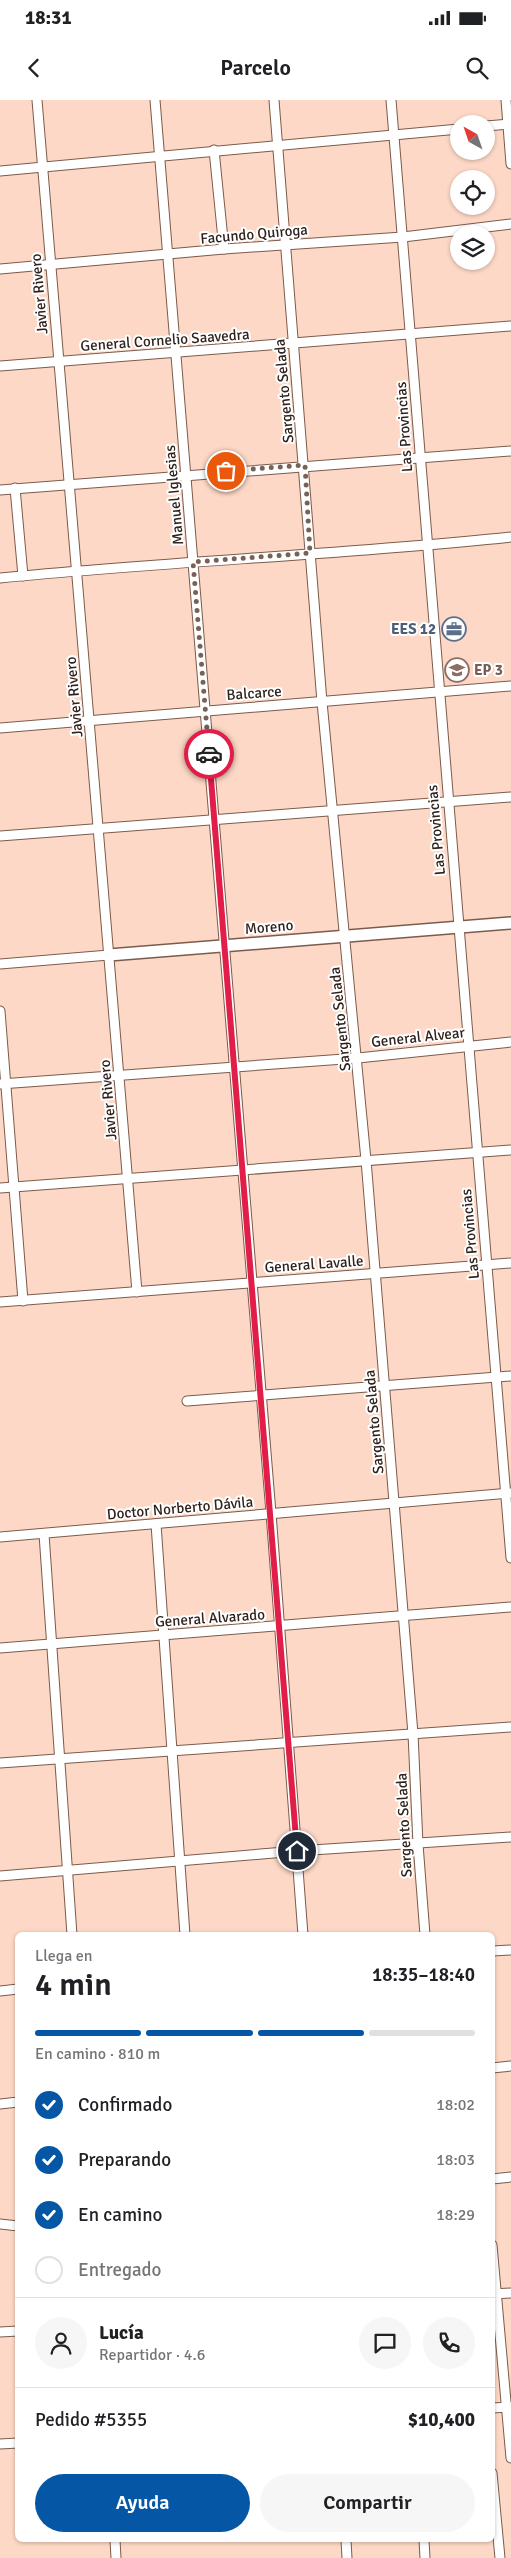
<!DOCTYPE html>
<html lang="es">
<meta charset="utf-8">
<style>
body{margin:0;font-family:Signika,sans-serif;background:#f6f6f6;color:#202124;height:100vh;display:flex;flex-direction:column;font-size:19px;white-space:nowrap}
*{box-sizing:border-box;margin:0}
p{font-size:16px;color:#757577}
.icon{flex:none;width:28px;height:28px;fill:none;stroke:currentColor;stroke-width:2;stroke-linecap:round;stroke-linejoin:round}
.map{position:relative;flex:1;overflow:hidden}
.drawer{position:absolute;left:15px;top:1832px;width:480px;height:610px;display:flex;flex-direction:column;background:#fff;border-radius:8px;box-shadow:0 1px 4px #0004}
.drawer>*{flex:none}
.needle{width:32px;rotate:320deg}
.fabs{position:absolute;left:450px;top:15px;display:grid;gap:10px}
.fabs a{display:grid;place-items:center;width:45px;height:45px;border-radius:50%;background:#fff;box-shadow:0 1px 4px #0004;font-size:25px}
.pin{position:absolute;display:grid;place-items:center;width:42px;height:42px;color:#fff;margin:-21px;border:2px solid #fff;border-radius:50%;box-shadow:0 1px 5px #0007}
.courier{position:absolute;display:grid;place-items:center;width:50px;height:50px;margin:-25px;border:4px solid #e11d48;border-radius:50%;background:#fff;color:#222;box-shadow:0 1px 6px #0007}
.head em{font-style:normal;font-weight:600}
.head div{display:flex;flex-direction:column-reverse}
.head{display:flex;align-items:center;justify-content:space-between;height:85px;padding:0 20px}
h1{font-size:32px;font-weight:600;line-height:38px}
.bar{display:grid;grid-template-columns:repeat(4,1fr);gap:8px 5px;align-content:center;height:60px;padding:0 20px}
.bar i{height:6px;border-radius:4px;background:#e0e0e0}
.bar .active{background:#0557a6}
.bar p{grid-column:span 4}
.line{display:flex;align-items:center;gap:12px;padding:0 20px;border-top:1px solid #e0e0e0}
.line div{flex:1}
.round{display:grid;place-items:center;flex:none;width:52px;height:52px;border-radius:26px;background:#f6f6f6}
ol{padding:0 20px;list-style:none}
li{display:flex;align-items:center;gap:15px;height:55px}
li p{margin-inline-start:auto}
li .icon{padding:5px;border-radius:50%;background:#0557a6;color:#fff;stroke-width:4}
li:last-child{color:#757577}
li i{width:28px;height:28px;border:2px solid #e0e0e0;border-radius:50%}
.button{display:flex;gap:10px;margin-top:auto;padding:10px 20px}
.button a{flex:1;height:58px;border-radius:30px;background:#0557a6;color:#fff;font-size:20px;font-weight:600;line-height:58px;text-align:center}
.button a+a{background:#f6f6f6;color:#202124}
.status{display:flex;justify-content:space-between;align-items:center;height:35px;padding:0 25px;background:#fff;direction:ltr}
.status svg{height:14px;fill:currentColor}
header{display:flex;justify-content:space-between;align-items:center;height:65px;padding:0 20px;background:#fff;font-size:22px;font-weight:600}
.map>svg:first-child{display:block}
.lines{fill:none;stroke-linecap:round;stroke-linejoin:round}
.minor-casing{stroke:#7b5b4b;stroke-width:11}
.tertiary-casing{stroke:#7b5b4b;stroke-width:14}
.minor{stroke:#fff;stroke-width:9}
.tertiary{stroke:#fff;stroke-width:11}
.done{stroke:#786258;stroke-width:5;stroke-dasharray:0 9}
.route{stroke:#e11d48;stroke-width:6}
.labels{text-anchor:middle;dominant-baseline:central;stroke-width:4;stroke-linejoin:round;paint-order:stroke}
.street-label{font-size:15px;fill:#30221c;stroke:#fff}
.service-label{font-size:15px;font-weight:bold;fill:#4e5e75;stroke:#fff;text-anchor:end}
.education-label{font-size:15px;font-weight:bold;fill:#785e54;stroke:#fff;text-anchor:start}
</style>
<div class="status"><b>18:31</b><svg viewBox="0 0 49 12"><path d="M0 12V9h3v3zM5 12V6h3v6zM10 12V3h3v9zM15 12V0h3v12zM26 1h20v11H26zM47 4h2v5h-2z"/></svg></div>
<header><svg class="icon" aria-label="back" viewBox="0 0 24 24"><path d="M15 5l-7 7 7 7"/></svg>Parcelo<svg class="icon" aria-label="search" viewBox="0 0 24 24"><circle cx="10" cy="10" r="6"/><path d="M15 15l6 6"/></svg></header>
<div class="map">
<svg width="511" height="2458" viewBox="0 0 511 2458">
<rect width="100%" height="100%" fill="#fed8c6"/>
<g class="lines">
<g class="minor-casing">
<g id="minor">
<polyline points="37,0 137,1192"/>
<polyline points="155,0 271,1413 303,1835"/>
<polyline points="274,0 322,602 366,1060 413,1634 418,1744 425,1835"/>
<polyline points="391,0 511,1458"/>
<polyline points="506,0 511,64"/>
<polyline points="486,26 511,24"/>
<polyline points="214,50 224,149"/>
<polyline points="0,71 459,29"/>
<polyline points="0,169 224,149 403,137 511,124"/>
<polyline points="0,266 511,226"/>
<polyline points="15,388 23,476"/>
<polyline points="0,390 511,351"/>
<path d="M0,478C170,461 341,455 511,437"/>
<polyline points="0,628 511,586"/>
<polyline points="0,736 511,697"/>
<polyline points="0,864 109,855"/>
<polyline points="0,911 23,1201"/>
<polyline points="0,984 358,958 511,942"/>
<polyline points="0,1088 511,1050"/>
<polyline points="0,1202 511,1163"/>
<polyline points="187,1301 511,1276"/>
<polyline points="156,1424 185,1835"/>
<polyline points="44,1434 72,1835"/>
<polyline points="0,1437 511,1393"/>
<polyline points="0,1548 511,1507"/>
<polyline points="0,1663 511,1627"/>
<polyline points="0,1776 297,1751 511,1737"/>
<polyline points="492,1851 511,1850"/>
<polyline points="0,1891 18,1889"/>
<polyline points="492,1968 511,1966"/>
<polyline points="0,2004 18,2002"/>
<polyline points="492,2079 511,2077"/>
<polyline points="0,2124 18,2126"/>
<polyline points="492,2145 511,2358"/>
<polyline points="492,2194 511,2193"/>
<polyline points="0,2232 18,2231"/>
<polyline points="492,2308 511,2307"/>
<polyline points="0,2344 18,2343"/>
<polyline points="492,2373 500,2458"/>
<polyline points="115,2440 116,2458"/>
<polyline points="346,2440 347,2458"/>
<polyline points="424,2440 425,2458"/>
</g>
</g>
<g class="tertiary-casing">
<polyline id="tertiary" points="109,855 511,823"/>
</g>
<use href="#minor" class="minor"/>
<use href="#tertiary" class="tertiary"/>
</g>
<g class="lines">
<polyline class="done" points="209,654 193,462 310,453 305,365 226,371"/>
<polyline class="route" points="209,654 297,1751"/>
</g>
<defs>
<g id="office-ring" transform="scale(1.25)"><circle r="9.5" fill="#fff" stroke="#5c6f8a" stroke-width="1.5"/><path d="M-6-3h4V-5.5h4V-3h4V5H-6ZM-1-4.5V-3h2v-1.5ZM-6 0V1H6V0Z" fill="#5c6f8a"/></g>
<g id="school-ring" transform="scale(1.25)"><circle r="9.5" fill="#fff" stroke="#8d6e63" stroke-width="1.5"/><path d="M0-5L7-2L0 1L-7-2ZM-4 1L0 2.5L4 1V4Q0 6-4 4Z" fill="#8d6e63"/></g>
</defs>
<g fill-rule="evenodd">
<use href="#office-ring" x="454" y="529"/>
<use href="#school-ring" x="457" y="570"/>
</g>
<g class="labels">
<g class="street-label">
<text transform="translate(254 134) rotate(-5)">Facundo Quiroga</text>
<text transform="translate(39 194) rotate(-95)">Javier Rivero</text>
<text transform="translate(165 240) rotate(-4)">General Cornelio Saavedra</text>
<text transform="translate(284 291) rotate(-95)">Sargento Selada</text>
<text transform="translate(404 327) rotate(-94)">Las Provincias</text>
<text transform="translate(174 395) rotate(-95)">Manuel Iglesias</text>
<text transform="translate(254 593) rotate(-4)">Balcarce</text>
<text transform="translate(74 597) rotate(-95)">Javier Rivero</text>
<text transform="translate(436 730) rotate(-95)">Las Provincias</text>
<text transform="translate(269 827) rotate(-5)">Moreno</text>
<text transform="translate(340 919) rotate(-96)">Sargento Selada</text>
<text transform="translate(418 937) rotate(-6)">General Alvear</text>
<text transform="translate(108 1000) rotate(-95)">Javier Rivero</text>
<text transform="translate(470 1134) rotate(-95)">Las Provincias</text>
<text transform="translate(314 1164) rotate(-4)">General Lavalle</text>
<text transform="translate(374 1322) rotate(-95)">Sargento Selada</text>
<text transform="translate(180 1408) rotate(-5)">Doctor Norberto Dávila</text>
<text transform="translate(210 1518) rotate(-4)">General Alvarado</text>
<text transform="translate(404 1725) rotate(-93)">Sargento Selada</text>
</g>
<g class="service-label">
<text x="436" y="529">EES 12</text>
</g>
<g class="education-label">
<text x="474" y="570">EP 3</text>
</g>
</g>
</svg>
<div class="fabs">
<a><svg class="needle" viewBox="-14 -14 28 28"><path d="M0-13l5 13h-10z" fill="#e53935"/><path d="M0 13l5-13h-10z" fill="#757577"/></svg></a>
<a><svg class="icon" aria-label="locate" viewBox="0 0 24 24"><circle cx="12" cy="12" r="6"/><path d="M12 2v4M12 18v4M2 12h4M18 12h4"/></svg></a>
<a><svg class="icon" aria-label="layers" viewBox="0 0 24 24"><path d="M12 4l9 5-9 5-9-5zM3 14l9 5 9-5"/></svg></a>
</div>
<div class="pin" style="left:226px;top:371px;background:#ea580c"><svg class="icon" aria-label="bag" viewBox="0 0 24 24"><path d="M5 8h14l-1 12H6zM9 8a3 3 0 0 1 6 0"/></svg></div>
<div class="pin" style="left:297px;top:1751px;background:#1f2937"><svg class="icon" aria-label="home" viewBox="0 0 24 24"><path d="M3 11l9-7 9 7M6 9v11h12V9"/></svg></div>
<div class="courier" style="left:209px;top:654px"><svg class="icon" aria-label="car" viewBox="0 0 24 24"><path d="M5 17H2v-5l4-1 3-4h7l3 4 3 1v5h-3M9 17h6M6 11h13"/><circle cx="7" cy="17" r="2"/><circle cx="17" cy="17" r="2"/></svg></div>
<section class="drawer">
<div class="head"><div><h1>4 min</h1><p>Llega en</p></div><em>18:35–18:40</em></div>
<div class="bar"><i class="active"></i><i class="active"></i><i class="active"></i><i></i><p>En camino · 810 m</p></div>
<ol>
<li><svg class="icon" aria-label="check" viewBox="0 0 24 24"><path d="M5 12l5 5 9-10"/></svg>Confirmado<p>18:02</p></li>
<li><svg class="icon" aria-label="check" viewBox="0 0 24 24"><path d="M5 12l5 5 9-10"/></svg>Preparando<p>18:03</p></li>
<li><svg class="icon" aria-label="check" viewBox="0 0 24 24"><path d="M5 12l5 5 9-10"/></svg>En camino<p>18:29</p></li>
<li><i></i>Entregado</li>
</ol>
<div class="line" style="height:90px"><a class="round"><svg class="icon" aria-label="person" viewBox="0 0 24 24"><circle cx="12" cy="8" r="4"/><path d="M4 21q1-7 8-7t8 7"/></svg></a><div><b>Lucía</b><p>Repartidor · 4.6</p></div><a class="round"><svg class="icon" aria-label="chat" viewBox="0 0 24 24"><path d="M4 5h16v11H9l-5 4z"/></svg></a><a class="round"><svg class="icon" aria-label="phone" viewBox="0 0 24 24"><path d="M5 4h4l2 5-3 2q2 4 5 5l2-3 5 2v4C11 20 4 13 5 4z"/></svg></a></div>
<div class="line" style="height:65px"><div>Pedido #5355</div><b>$10,400</b></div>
<div class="button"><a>Ayuda</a><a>Compartir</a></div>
</section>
</div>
